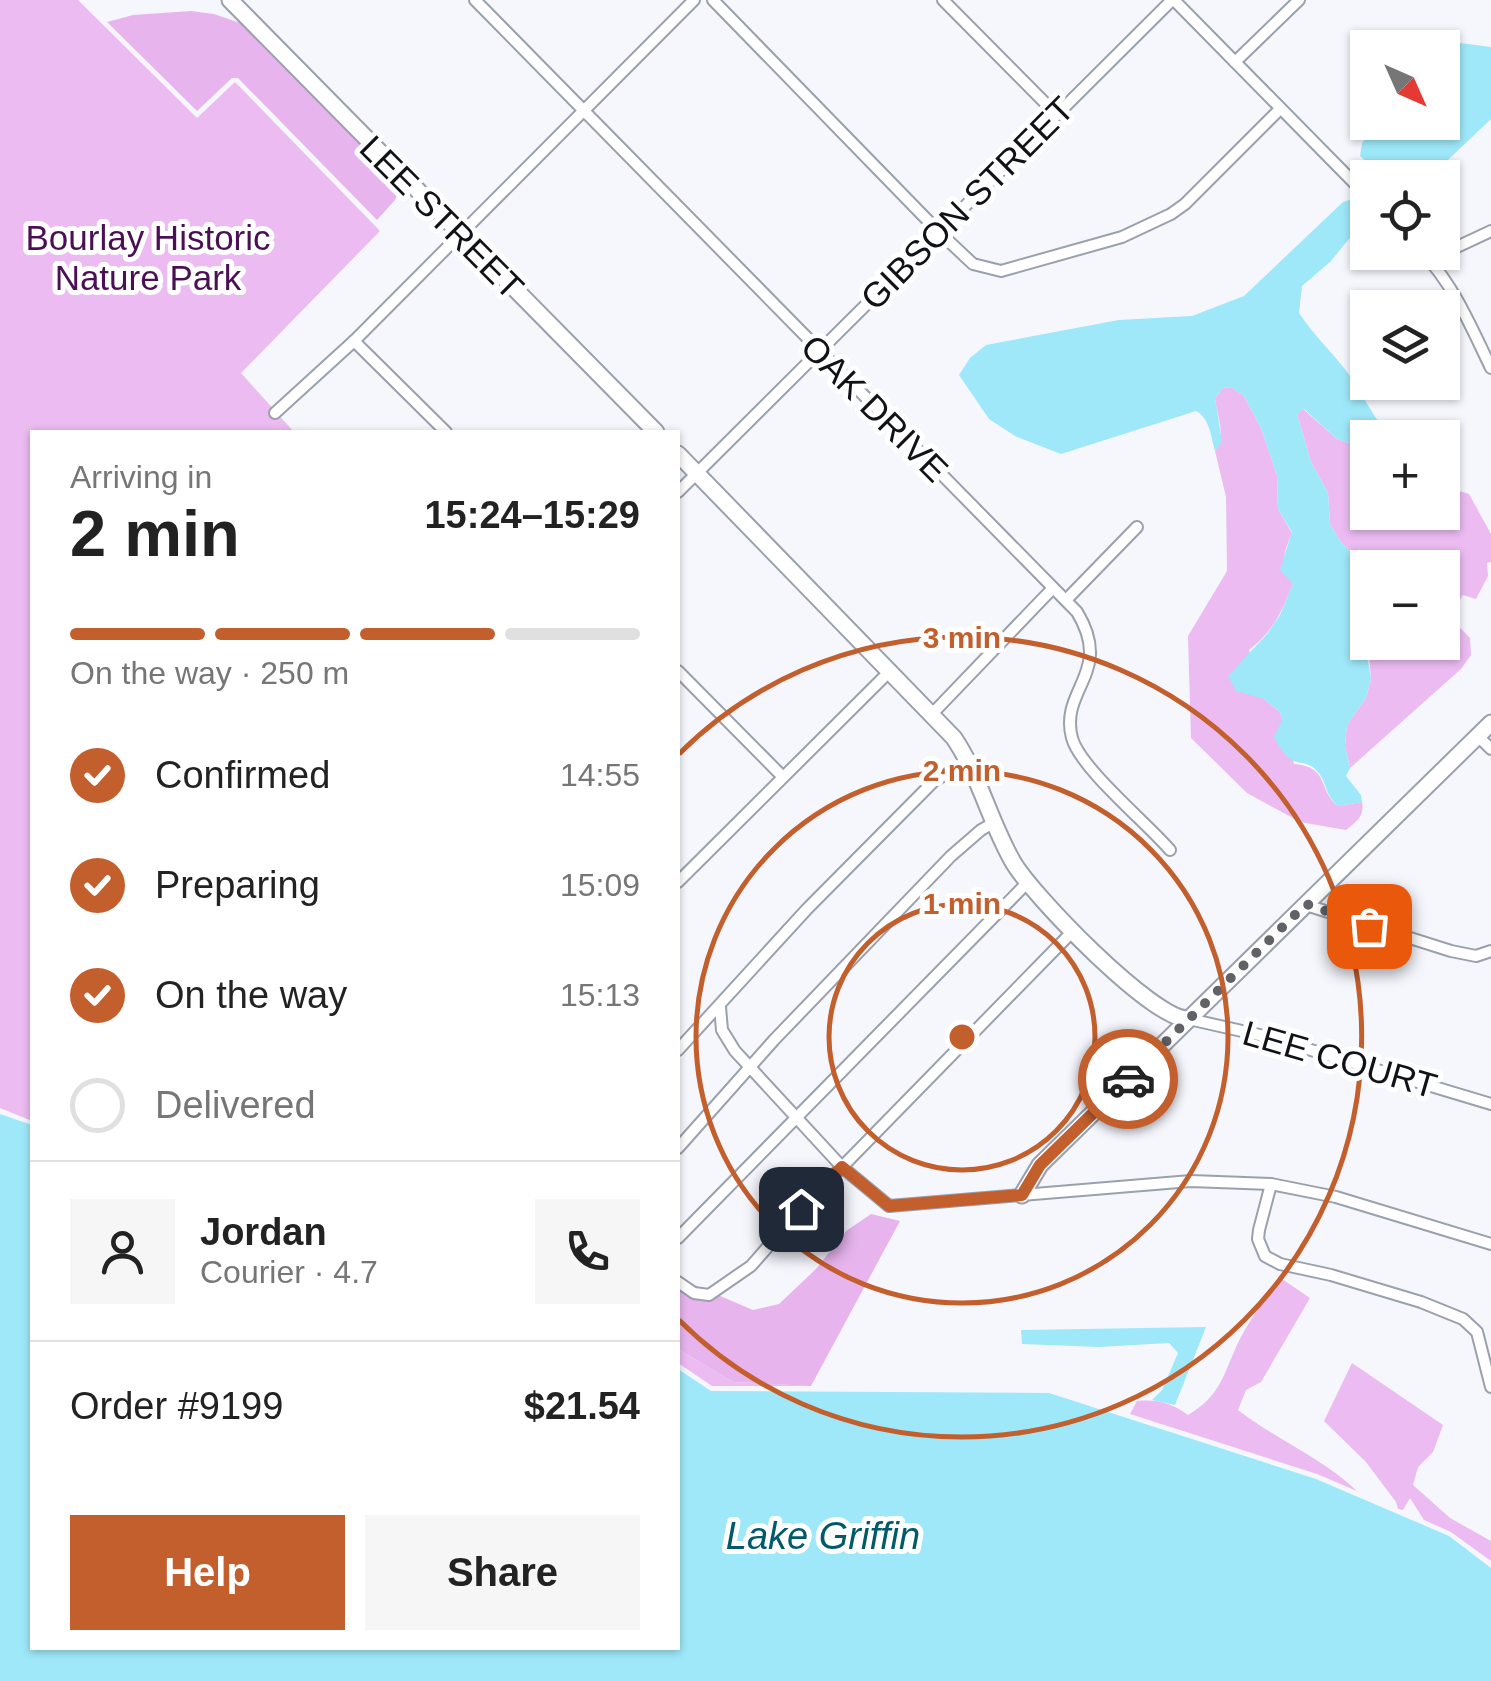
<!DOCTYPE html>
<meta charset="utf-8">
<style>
body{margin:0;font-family:Arial,sans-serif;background:#f6f6f6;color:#222;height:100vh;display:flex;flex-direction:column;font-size:38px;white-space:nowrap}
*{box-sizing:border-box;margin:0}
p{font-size:32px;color:#767676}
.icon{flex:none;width:55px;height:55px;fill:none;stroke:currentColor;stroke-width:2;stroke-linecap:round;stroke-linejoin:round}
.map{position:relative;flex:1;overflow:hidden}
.drawer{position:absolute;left:30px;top:430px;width:650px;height:1220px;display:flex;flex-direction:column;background:#fff;border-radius:0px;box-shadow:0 2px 8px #0004}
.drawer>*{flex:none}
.needle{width:65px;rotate:135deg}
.buttons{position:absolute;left:1350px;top:30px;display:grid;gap:20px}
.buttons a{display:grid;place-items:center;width:110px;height:110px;border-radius:0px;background:#fff;box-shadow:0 2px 8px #0004;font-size:50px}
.pin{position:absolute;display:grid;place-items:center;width:85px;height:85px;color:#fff;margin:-42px;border-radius:20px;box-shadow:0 5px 15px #0006}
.courier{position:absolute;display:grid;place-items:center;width:100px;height:100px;margin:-50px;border:8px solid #c35e2d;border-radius:50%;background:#fff;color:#222;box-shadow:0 2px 12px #0007}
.summary em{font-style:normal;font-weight:800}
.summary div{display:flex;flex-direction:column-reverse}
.summary{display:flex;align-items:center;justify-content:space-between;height:170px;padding:0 40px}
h1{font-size:65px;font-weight:800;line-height:75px}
.bar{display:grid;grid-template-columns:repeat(4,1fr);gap:15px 10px;align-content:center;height:120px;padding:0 40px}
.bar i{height:12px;border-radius:8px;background:#e0e0e0}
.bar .on{background:#c35e2d}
.bar p{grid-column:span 4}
.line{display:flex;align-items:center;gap:25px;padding:0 40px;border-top:2px solid #e0e0e0}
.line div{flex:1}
.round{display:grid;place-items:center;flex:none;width:105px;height:105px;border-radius:0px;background:#f6f6f6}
ol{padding:0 40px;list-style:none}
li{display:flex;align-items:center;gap:30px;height:110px}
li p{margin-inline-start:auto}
li .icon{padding:10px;border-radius:50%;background:#c35e2d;color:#fff;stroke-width:4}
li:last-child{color:#767676}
li i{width:55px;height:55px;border:5px solid #e0e0e0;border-radius:50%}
.primary-button{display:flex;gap:20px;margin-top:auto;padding:20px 40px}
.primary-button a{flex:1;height:115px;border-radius:0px;background:#c35e2d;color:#fff;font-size:40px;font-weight:800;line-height:115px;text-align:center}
.primary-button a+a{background:#f6f6f6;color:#222}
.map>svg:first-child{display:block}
.green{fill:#ebbbf2}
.forest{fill:#e7b4ee}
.water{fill:#9ee8f9}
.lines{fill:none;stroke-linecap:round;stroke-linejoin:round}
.street-casing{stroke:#9aa0ad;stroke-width:14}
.secondary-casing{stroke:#9aa0ad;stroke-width:19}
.street{stroke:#fff;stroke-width:10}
.secondary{stroke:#fff;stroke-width:15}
.done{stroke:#606268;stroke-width:10;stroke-dasharray:0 18}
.route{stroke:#c35e2d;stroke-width:12}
.ring{fill:none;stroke:#c35e2d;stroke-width:5}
.labels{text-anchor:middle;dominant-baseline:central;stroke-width:10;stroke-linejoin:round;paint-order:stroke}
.street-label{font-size:35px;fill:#101217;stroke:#fff}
.park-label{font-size:35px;fill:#4b0f54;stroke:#fff}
.water-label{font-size:38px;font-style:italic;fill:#005a68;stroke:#fff}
.centre{fill:#c35e2d;stroke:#fff;stroke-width:5}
.ring-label{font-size:30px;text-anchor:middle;font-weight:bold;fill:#c35e2d;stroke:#fff;stroke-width:10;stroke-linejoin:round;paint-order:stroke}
</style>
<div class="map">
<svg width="1491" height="1681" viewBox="0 0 1491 1681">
<rect width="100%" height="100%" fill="#f5f7fd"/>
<g class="green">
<polygon points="0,0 78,0 197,118 235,82 380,231 241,373 294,432 32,432 32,1121 0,1108"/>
<path d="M1231,387L1244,396L1261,428L1277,475L1278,509L1292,533C1284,552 1279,565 1293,584C1282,611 1273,632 1249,650L1264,699L1280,712L1294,764C1330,767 1317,789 1338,806L1362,802C1365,816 1356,822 1346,830L1300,822L1247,793L1191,738L1188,636L1227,571L1226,497L1215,451C1227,435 1217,417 1215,398L1223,388Z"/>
<polygon points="1303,409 1337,439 1367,449 1367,468 1361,485 1367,498 1368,512 1377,513 1382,520 1401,529 1400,513 1442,512 1443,486 1469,494 1491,534 1491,562 1487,563 1488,576 1476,599 1463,595 1449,616 1470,638 1471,655 1461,669 1350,768 1345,746 1347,725 1366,698 1371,679 1368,643 1442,642 1442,568 1407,567 1388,560 1375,566 1361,562 1340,541 1330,524 1328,493 1311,462 1297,414"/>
<path d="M1279,1277L1310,1298L1261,1382L1246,1390L1238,1410C1277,1440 1322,1458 1357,1491L1317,1474L1130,1414L1137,1401C1157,1399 1172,1403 1188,1415C1220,1396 1223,1376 1237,1345C1248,1322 1265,1299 1279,1277Z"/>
<polygon points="678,1349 733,1382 814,1386 712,1386 678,1363"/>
<polygon points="1352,1363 1443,1425 1433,1452 1418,1467 1413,1485 1450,1518 1491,1541 1491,1561 1451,1532 1424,1520 1410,1498 1403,1510 1398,1509 1396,1502 1366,1462 1324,1421"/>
</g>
<g class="forest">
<polygon points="191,11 214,14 246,25 402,184 395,200 377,220 238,78 232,78 197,111 107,22 133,15"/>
<polygon points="871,1214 900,1221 811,1386 733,1382 678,1349 678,1278 753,1310 779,1304 816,1269 846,1231"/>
</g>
<g class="water">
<polygon points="1460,43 1491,47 1491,119 1430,177 1383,177 1360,156 1362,143 1378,123 1442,122 1443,48"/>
<path d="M1364,195L1367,217L1330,262L1302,286L1299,313C1314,336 1336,356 1350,376C1364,397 1374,418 1390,437L1368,438L1367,449L1337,439L1304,409L1297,414L1311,462L1328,493L1330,524L1340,541L1361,562L1375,566L1399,559L1407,566L1368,568L1366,648L1371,679L1366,698L1347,725L1345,746L1350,768L1346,776L1361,795L1362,802L1338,806C1324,794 1328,783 1317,771C1301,754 1293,775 1274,737L1282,720L1280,712L1264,699L1236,691L1228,676L1267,634L1280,615L1293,584L1280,570L1292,532L1278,509L1277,475L1261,428L1244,396L1231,387L1223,388L1215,398L1222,442L1215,451C1211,438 1210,418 1196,411L1061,454L1015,436L989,419L959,375L970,358L986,345L1119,320L1192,316L1244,296L1343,202Z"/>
<polygon points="0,1114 32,1125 32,1648 678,1648 678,1369 711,1391 1049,1393 1316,1479 1449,1536 1491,1568 1491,1681 0,1681"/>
<polygon points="1206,1327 1175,1405 1152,1400 1162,1390 1178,1353 1169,1343 1099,1347 1022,1344 1021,1330"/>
</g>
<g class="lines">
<g class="street-casing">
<g id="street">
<path d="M475,0L1077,612C1114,673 1059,689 1072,738C1080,768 1147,823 1170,850"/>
<polyline points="713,0 939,232 973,264 1001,271 1122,237 1171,214 1185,204 1280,109"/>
<polyline points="943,0 1056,114"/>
<polyline points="1174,0 1368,197"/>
<polyline points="1235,62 1299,0"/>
<path d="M1422,252C1454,285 1471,327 1491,368"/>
<polyline points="1429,260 1491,231"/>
<polyline points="354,341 446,432"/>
<polyline points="275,413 354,341 694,0"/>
<polyline points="678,492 1172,0"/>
<polyline points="1066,600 1137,527"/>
<polyline points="678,671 782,776"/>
<polyline points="933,713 1053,588"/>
<polyline points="1478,736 1491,749"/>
<polyline points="678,882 891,670"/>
<polyline points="1306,905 1451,951 1476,956 1491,951"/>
<polyline points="720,1007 722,1030 735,1051 842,1167 889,1206 1191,1181 1271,1184 1336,1197 1491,1244"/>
<polyline points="1189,1019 1264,1036 1491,1104"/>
<polyline points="678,1050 807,909 935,780 971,762"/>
<polyline points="678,1148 774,1040 951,856 981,830 995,822"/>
<polyline points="1271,1184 1259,1230 1258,1239 1265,1256 1280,1264 1331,1275 1421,1302 1463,1319 1477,1332 1491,1387"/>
<polyline points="678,1238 1028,882"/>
<polyline points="678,1282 694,1293 709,1295 751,1266 801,1209 1073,931"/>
</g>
</g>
<g class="secondary-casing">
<g id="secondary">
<polyline points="230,0 656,432"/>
<path d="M678,454L954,738C980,777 990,822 1013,862C1032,895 1153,1020 1188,1019"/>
<polyline points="1022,1195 1040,1165 1491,723"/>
</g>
</g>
<use href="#street" class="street"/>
<use href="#secondary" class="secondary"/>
</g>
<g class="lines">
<polyline class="done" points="1128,1079 1306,904 1369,926"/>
<polyline class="route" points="801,1209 842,1167 889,1206 1022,1195 1040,1165 1128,1079"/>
</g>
<g class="ring">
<circle cx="962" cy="1037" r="133"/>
<circle cx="962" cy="1037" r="266"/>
<path d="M679 754A400 400 0 1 1 679 1320"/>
</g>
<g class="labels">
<g class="street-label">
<text transform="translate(967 203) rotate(-45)">GIBSON STREET</text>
<text transform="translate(442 217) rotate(45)">LEE STREET</text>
<text transform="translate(875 408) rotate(45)">OAK DRIVE</text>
<text transform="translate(1340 1059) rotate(16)">LEE COURT</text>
</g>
<g class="park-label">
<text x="148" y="237">Bourlay Historic<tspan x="148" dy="40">Nature Park</tspan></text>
</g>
<g class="water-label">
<text x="823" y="1536">Lake Griffin</text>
</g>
</g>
<circle cx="962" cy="1037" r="15" class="centre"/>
<g class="ring-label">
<text x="962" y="648">3 min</text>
<text x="962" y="781">2 min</text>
<text x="962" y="914">1 min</text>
</g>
</svg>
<div class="buttons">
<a><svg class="needle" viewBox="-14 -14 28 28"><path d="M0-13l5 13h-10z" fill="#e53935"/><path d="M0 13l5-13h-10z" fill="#767676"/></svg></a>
<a><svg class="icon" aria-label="locate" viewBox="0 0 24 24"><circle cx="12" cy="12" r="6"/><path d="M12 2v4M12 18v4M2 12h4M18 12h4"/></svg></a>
<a><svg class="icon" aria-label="layers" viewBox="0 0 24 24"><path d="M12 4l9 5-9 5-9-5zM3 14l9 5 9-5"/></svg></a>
<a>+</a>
<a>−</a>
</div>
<div class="pin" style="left:1369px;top:926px;background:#ea580c"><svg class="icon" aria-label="bag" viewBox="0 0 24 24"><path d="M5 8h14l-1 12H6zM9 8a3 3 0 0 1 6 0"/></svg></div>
<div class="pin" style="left:801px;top:1209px;background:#1f2937"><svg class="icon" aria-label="home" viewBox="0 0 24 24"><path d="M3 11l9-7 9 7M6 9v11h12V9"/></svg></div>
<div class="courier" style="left:1128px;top:1079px"><svg class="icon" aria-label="car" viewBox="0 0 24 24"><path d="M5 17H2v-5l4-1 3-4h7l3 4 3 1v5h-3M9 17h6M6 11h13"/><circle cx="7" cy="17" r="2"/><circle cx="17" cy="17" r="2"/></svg></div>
<section class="drawer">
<div class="summary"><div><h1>2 min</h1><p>Arriving in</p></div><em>15:24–15:29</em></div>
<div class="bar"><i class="on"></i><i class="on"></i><i class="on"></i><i></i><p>On the way · 250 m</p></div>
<ol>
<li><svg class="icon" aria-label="check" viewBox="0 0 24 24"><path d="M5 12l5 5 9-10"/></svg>Confirmed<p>14:55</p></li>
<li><svg class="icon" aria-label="check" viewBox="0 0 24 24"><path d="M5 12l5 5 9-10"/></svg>Preparing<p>15:09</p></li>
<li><svg class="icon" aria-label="check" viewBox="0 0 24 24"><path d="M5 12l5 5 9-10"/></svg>On the way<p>15:13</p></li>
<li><i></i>Delivered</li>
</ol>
<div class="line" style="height:180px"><a class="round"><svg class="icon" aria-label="person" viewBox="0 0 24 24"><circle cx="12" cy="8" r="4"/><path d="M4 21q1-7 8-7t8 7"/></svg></a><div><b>Jordan</b><p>Courier · 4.7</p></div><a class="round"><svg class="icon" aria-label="phone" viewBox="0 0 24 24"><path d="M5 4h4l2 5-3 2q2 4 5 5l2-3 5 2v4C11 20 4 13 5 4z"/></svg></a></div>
<div class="line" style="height:130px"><div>Order #9199</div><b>$21.54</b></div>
<div class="primary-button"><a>Help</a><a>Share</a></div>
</section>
</div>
